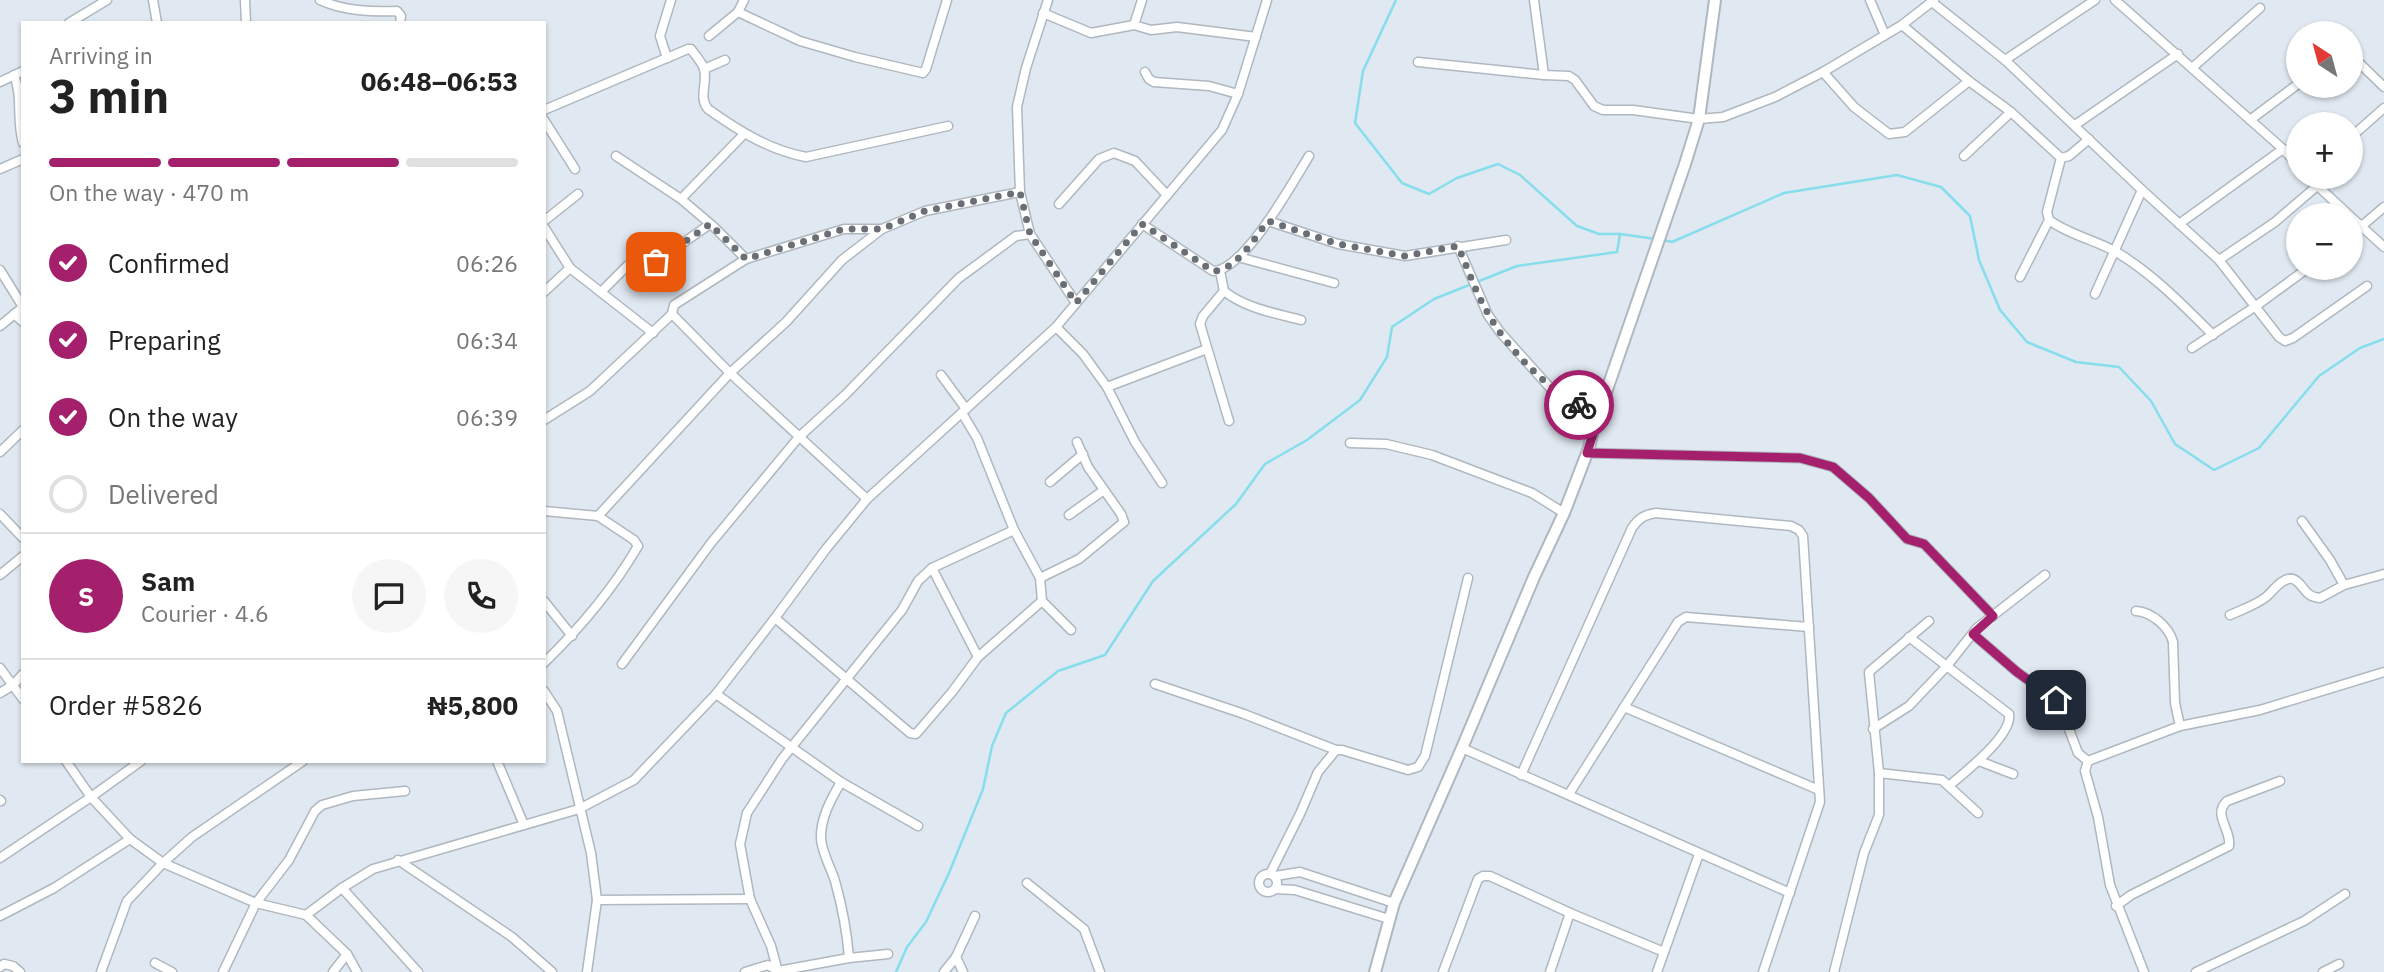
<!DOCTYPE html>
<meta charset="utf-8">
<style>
body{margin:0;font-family:"IBM Plex Sans",sans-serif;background:#f6f6f6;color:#222;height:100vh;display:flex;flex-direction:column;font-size:26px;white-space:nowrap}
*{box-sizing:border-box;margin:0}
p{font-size:23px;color:#767676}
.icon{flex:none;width:38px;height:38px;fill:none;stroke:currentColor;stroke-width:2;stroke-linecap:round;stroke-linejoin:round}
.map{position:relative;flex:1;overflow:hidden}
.drawer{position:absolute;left:21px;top:21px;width:525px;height:742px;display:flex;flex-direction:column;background:#fff;border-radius:0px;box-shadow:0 2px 5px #0004}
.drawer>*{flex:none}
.needle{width:46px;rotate:324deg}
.controls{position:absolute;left:2286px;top:21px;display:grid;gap:14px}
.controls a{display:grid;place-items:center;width:77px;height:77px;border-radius:50%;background:#fff;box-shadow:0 2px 5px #0004;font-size:35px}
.pin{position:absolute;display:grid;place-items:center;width:60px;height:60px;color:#fff;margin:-30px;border-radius:14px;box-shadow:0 4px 10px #0006}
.courier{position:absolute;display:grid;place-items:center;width:70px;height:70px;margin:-35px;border:5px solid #a4206d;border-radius:50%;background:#fff;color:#222;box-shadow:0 2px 9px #0007}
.headline em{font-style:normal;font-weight:700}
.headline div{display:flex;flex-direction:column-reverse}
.headline{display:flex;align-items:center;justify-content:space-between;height:119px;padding:0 28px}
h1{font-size:46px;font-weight:700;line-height:52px}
.bar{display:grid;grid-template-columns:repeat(4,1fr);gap:10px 7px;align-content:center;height:84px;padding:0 28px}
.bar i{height:9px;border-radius:5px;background:#e0e0e0}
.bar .selected{background:#a4206d}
.bar p{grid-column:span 4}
.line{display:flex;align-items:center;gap:18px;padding:0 28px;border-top:2px solid #e0e0e0}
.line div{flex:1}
.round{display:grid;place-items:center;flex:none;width:74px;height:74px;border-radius:37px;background:#f6f6f6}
ol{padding:0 28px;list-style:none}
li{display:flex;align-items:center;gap:21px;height:77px}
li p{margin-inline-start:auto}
li .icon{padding:7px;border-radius:50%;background:#a4206d;color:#fff;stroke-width:4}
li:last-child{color:#767676}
li i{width:38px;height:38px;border:4px solid #e0e0e0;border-radius:50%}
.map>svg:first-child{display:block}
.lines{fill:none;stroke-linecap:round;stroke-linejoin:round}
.stream{stroke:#86deed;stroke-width:2.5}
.street-casing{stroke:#afb7bf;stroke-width:11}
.secondary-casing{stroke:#afb7bf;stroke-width:14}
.street{stroke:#fff;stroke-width:8}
.secondary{stroke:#fff;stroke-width:10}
.done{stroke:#6a6f75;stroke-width:7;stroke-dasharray:0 12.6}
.route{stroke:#a4206d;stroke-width:9}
</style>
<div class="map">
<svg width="2384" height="972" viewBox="0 0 2384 972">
<rect width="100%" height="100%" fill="#e0e8f1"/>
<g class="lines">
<g class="stream">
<polyline points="1396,0 1363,71 1355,123 1402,183 1429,194 1457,178 1498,164 1520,175 1577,226 1599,234 1620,234 1656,239"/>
<polyline points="1663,240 1672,242 1784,193 1897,175 1941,187 1970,216 1979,260 2000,310 2027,342 2076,362 2119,367 2151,401 2175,444 2214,470 2259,448 2319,376 2360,348 2384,339"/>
<polyline points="896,972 907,947 926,922 949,873 983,789 992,746 1006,713 1058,671 1105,655 1153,581 1236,504 1265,464 1307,440 1360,400 1387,357 1392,327 1434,299 1517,266 1617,252 1620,234"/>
</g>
<g class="street-casing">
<g id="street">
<polyline points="153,0 157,23"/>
<polyline points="245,0 246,23"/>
<path d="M320,0C344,11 371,12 397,11L401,16L400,23"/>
<polyline points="1048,0 1026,68 1017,107 1020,192 1030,234 1076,303"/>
<polyline points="1534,0 1544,75"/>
<polyline points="1870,0 1885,35"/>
<polyline points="2115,0 2283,149 2298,165"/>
<polyline points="1932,2 2005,60 2142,190 2219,260 2279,337 2285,341 2293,338 2367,286"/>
<polyline points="738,12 800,41 855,57 923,73 926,69 947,0"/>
<polyline points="1043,13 1091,33 1134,25 1151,30 1177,27 1256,37"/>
<polyline points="69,23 107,0"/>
<polyline points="1134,25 1142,0"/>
<polyline points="1902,25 1969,81"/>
<polyline points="709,36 738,12 744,0"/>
<polyline points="2350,54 2384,87"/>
<polyline points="667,58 660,36 671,0"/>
<polyline points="2005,60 2095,0"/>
<polyline points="1418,62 1544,75 1569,76 1575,80 1594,106 1603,110 1633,110 1699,119 1723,117 1775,97 1823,72 1902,25 1934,0"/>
<polyline points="2192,68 2260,8"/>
<polyline points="704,69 725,60"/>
<polyline points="1145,72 1149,79 1154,82 1209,86 1238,94"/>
<polyline points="1823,72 1854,107 1889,134 1905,132 1969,81 2011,112 2061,158 2069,156 2089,139"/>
<path d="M14,75C23,97 16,120 23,143"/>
<polyline points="0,82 23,71"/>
<path d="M544,110L688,49H691C695,55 702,62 704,69C708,82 698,98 708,109C739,131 769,150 806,157L948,126"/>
<polyline points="544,120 575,169"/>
<polyline points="2250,120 2298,84"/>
<polyline points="2075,125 2178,54"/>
<polyline points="2350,138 2384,108"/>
<polyline points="616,156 681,199 714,227 746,259"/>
<polyline points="1964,156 2011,112"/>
<path d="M2061,158L2047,212L2049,220C2069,235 2096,240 2118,253C2154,275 2183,305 2213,335"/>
<polyline points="0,169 23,159"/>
<polyline points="2308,177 2349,215"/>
<polyline points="681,199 744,134"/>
<polyline points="1059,204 1099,159 1114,153 1135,161 1167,195"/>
<polyline points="2350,216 2384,247"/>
<polyline points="544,221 578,194"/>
<polyline points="1268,221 1338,244 1405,256 1506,240"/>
<path d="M1142,224L1213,271C1244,271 1293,182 1309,156"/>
<polyline points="2179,224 2283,149"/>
<polyline points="544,227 570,268 653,333"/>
<polyline points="2350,236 2384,207"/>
<polyline points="1458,246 1488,315 1500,332 1552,390 1599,415"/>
<polyline points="1238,257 1334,283"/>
<polyline points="2219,260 2275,222 2317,186"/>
<polyline points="0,270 23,307 0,326"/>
<path d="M1220,271L1224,291C1245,308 1274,313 1301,320"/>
<polyline points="2020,277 2049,220"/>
<polyline points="1224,291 1203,316 1200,324 1229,421"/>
<polyline points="544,292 570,268"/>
<polyline points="601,292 628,265 635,262 656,262 710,224"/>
<polyline points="2095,294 2142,190"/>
<polyline points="14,314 23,322"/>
<polyline points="672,314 730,373 867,499"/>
<polyline points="1056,327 1083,354 1107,387 1135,442 1162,483"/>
<polyline points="2192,348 2256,306 2308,268"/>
<polyline points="941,375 966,409"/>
<polyline points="1107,387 1207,349"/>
<polyline points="962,413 977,438 1014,530 1040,578 1042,601 1071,630"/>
<polyline points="544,420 590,391 672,314 674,305 746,259 844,229 882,229"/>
<polyline points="1350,443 1386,444 1432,455 1532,493 1564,513"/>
<polyline points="0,452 23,430"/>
<polyline points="1587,453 1800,458 1833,467 1869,498 1907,539 1924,544 1993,616"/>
<polyline points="1050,482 1083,454"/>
<path d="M544,511L598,516L634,540L638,546C613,589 580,628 544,663"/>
<polyline points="0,514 23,538"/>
<polyline points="1069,515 1104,490"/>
<polyline points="598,516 730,373 786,322 842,260 882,229 925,211 1020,192"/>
<polyline points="2302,521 2330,560 2344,585"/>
<polyline points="932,568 978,657"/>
<polyline points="0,575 23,556"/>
<polyline points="1040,578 1079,559 1124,522 1121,514 1088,467 1077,442"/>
<polyline points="544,601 572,636"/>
<path d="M2136,611C2152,612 2169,627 2173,642L2175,703L2180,726"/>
<path d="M2230,615C2241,610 2256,605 2266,597C2272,592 2283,576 2293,579C2304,583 2303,597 2320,598L2344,585L2384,574"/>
<polyline points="775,618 910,733 916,734 952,692 978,657 1042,601"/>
<polyline points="1973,634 2017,672 2056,700 2061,708 2078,753 2088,761"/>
<path d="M1909,637L2009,714C2013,735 1965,772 1950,785"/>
<polyline points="622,664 711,543 799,437 845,395 959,278 1016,236 1030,234"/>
<polyline points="0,668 23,699"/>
<polyline points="1155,684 1244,714 1336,750 1342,750 1408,770 1418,767 1425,756 1468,578"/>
<polyline points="544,691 557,711 591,853 597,900 587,972"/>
<polyline points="0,693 13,685 23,674"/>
<polyline points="716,694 841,782 918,826"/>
<polyline points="1624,707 1819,790"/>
<polyline points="1873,729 1909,706 1946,667 1977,628 2045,575"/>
<polyline points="1462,748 1790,893"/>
<polyline points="66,761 91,797 141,761"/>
<polyline points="497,761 524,825"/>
<polyline points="1979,761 2013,774"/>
<polyline points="1879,773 1942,780 1978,813"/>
<path d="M1521,775L1632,528C1639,518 1644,515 1656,513L1791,526L1799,530L1803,536L1820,802L1763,972"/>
<path d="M841,782C831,799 820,819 821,839C822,853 831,868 835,881C842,906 847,932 849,958"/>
<polyline points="1569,794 1678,622 1686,617 1809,627"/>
<polyline points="0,800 1,801"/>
<polyline points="0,858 91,797 130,839 163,863 256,903 306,915 342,888 373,869 579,809 634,780 716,694 775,618 826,549 867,499 1056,327 1222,130 1238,94 1267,0"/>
<polyline points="398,860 512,937 552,972"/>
<polyline points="1270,874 1300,814 1318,772 1336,750"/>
<circle cx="1268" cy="883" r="9"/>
<polyline points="1275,876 1300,872 1394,903"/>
<polyline points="1027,883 1084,929 1100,972"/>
<polyline points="342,888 418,972"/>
<polyline points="1275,889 1295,890 1389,919"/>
<polyline points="597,900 750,899"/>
<path d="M2116,906L2131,895L2229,846C2232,830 2212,815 2227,801L2280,781"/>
<polyline points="306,915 347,954 357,972"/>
<polyline points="0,916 54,888 130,839"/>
<polyline points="956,957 963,972"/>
<polyline points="155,963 172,972"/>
<polyline points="0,967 4,964 13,966 20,972"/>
<polyline points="101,972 127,901 163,863 192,837 303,761"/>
<polyline points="223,972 256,903 289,860 315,811 322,805 353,796 405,791"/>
<polyline points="333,972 347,954"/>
<polyline points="745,972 768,965 778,971 849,958 888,954"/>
<polyline points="778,972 771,946 750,899 740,844 747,813 782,759 902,610 918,581 932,568 1014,530"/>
<polyline points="944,972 956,957 975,916"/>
<polyline points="1443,972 1478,879 1483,876 1490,876 1570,913 1664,952"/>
<polyline points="1550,972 1570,913"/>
<polyline points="1657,972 1699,854"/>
<polyline points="1834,972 1864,853 1879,815 1879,773 1869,672 1929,621"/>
<polyline points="2144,972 2110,885 2098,817 2085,771 2088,761 2180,726 2260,710 2384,672"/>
<polyline points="2196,972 2304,921 2345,894"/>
<polyline points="2323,972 2339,964"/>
</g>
</g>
<g class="secondary-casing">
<polyline id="secondary" points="1375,972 1394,903 1462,748 1534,577 1564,513 1589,448 1593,430 1685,164 1699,119 1715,0"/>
</g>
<use href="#street" class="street"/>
<use href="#secondary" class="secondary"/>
</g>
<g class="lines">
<path class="done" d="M656,262L710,224L746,259L844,229H882L925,211L1020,192L1030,234L1076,303L1142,224L1213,271C1236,271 1255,237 1268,221L1338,244L1405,256L1458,246C1468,269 1476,294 1489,315C1507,348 1546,388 1579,405"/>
<polyline class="route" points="1579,405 1599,415 1587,453 1800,458 1833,467 1869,498 1907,539 1924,544 1993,616 1973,634 2017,672 2056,700"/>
</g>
</svg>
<div class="controls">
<a><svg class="needle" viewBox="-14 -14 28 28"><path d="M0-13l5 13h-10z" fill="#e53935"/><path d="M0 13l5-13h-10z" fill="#767676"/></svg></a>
<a>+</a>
<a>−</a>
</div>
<div class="pin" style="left:656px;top:262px;background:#ea580c"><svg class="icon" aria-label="bag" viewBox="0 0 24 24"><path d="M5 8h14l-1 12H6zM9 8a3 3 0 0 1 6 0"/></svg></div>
<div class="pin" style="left:2056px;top:700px;background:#1f2937"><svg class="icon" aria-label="home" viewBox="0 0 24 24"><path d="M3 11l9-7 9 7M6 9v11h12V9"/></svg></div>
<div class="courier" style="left:1579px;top:405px"><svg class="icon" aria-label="bike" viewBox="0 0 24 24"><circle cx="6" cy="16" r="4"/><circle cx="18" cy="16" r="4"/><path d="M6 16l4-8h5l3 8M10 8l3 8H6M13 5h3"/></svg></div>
<section class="drawer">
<div class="headline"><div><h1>3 min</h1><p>Arriving in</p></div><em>06:48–06:53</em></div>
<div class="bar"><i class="selected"></i><i class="selected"></i><i class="selected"></i><i></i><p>On the way · 470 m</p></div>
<ol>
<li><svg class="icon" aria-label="check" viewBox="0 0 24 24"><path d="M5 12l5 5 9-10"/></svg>Confirmed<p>06:26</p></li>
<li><svg class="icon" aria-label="check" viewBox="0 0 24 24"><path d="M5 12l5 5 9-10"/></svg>Preparing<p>06:34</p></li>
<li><svg class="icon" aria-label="check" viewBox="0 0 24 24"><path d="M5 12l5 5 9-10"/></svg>On the way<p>06:39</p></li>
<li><i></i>Delivered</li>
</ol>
<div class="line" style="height:126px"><b class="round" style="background:#a4206d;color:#fff">S</b><div><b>Sam</b><p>Courier · 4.6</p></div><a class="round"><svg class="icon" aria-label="chat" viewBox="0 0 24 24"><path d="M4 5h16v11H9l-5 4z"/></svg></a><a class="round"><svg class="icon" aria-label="phone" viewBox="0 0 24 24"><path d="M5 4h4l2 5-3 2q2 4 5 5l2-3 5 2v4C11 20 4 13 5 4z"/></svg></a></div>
<div class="line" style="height:91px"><div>Order #5826</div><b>₦5,800</b></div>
</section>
</div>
